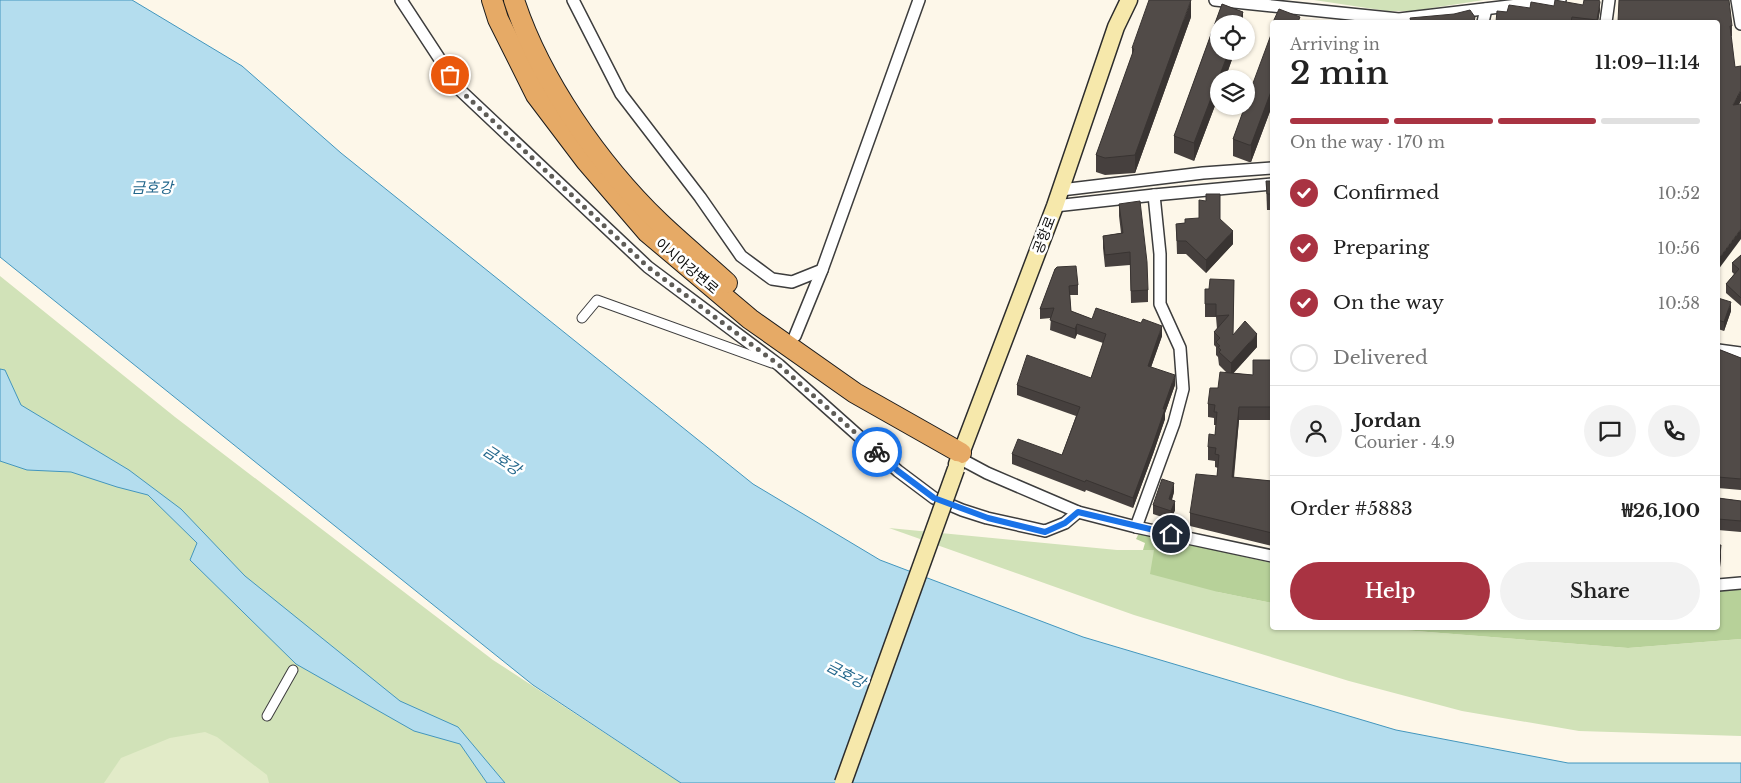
<!DOCTYPE html>
<meta charset="utf-8">
<style>
body{margin:0;font-family:"Libre Baskerville","Noto Sans KR",serif;background:#f2f2f2;color:#222;height:100vh;display:flex;flex-direction:column;font-size:19px;white-space:nowrap}
*{box-sizing:border-box;margin:0}
p{font-size:16px;color:#767676}
.icon{flex:none;width:28px;height:28px;fill:none;stroke:currentColor;stroke-width:2;stroke-linecap:round;stroke-linejoin:round}
.map{position:relative;flex:1;overflow:hidden}
.drawer{position:absolute;left:1270px;top:20px;width:450px;height:610px;display:flex;flex-direction:column;background:#fff;border-radius:5px;box-shadow:0 1px 4px #0004}
.drawer>*{flex:none}
.fabs{position:absolute;left:1210px;top:15px;display:grid;gap:10px}
.fabs a{display:grid;place-items:center;width:45px;height:45px;border-radius:50%;background:#fff;box-shadow:0 1px 4px #0004;font-size:25px}
.pin{position:absolute;display:grid;place-items:center;width:42px;height:42px;color:#fff;margin:-21px;border:2px solid #fff;border-radius:50%;box-shadow:0 1px 5px #0007}
.courier{position:absolute;display:grid;place-items:center;width:50px;height:50px;margin:-25px;border:4px solid #1a73e8;border-radius:50%;background:#fff;color:#222;box-shadow:0 1px 6px #0007}
.head em{font-style:normal;font-weight:600}
.head div{display:flex;flex-direction:column-reverse}
.head{display:flex;align-items:center;justify-content:space-between;height:85px;padding:0 20px}
h1{font-size:32px;font-weight:600;line-height:38px}
.bar{display:grid;grid-template-columns:repeat(4,1fr);gap:8px 5px;align-content:center;height:60px;padding:0 20px}
.bar i{height:6px;border-radius:4px;background:#e0e0e0}
.bar .on{background:#a93342}
.bar p{grid-column:span 4}
.line{display:flex;align-items:center;gap:12px;padding:0 20px;border-top:1px solid #e0e0e0}
.line div{flex:1}
.round{display:grid;place-items:center;flex:none;width:52px;height:52px;border-radius:26px;background:#f2f2f2}
ol{padding:0 20px;list-style:none}
li{display:flex;align-items:center;gap:15px;height:55px}
li p{margin-inline-start:auto}
li .icon{padding:5px;border-radius:50%;background:#a93342;color:#fff;stroke-width:4}
li:last-child{color:#767676}
li i{width:28px;height:28px;border:2px solid #e0e0e0;border-radius:50%}
.primary-button{display:flex;gap:10px;margin-top:auto;padding:10px 20px}
.primary-button a{flex:1;height:58px;border-radius:30px;background:#a93342;color:#fff;font-size:20px;font-weight:600;line-height:58px;text-align:center}
.primary-button a+a{background:#f2f2f2;color:#222}
.map>svg:first-child{display:block}
.green{fill:#d1e2b8}
.forest{fill:#b7d199}
.pitch{fill:#e2ebc8}
.water{fill:#b4ddee;stroke:#4396bd}
.lines{fill:none;stroke-linecap:round;stroke-linejoin:round}
.pedestrian-casing{stroke:#3d3d3d;stroke-width:11}
.minor-casing{stroke:#3d3d3d;stroke-width:14}
.secondary-casing{stroke:#2c2c2c;stroke-width:19}
.trunk-casing{stroke:#1b1b1b;stroke-width:22}
.pedestrian{stroke:#fff;stroke-width:9}
.minor{stroke:#fff;stroke-width:11}
.secondary{stroke:#f6e8ab;stroke-width:16}
.trunk{stroke:#e6aa66;stroke-width:20}
.secondary-bridge-casing{stroke:#2c2c2c;stroke-width:19;stroke-linecap:butt}
.secondary-bridge{stroke:#f6e8ab;stroke-width:16}
.wall{fill:#46403e}
.shaded-wall{fill:#393432}
.building{fill:#514b48;stroke:#393432}
.done{stroke:#5f5d58;stroke-width:5;stroke-dasharray:0 9}
.route{stroke:#1a73e8;stroke-width:6}
.labels{text-anchor:middle;dominant-baseline:central;stroke-width:5;stroke-linejoin:round;paint-order:stroke}
.street-label{font-size:14px;fill:#0a0a0a;stroke:#fff}
.water-label{font-size:15px;font-style:italic;fill:#23678c;stroke:#fff}
</style>
<div class="map">
<svg width="1741" height="783" viewBox="0 0 1741 783">
<rect width="100%" height="100%" fill="#fdf7e9"/>
<g class="green">
<polygon points="1314,0 1484,0 1412,11 1387,11"/>
<polygon points="0,276 175,417 493,660 681,783 0,783"/>
<polygon points="889,528 1117,550 1155,550 1218,592 1272,603 1272,628 1390,628 1403,630 1628,648 1741,639 1741,736 1579,731 1462,711 1349,681 1134,615"/>
</g>
<g class="forest">
<polygon points="1139,533 1272,563 1272,603 1218,592 1150,574 1154,550 1143,550 1145,543 1136,539"/>
<polygon points="1741,586 1741,639 1628,648 1403,630 1390,628 1718,628 1718,588"/>
</g>
<polygon class="pitch" points="205,732 217,737 267,775 269,783 104,783 121,758 170,738"/>
<g class="water">
<polygon points="0,0 132,0 242,66 341,153 753,484 880,560 1083,637 1396,730 1568,763 1741,763 1741,783 681,783 533,685 0,257"/>
<polygon points="0,369 5,370 21,405 129,470 181,509 245,576 400,701 458,727 505,783 487,783 460,744 414,731 296,664 190,560 197,543 148,495 117,487 71,472 27,470 0,461"/>
</g>
<g class="lines">
<g class="pedestrian-casing">
<g id="pedestrian">
<polyline points="582,318 597,300 772,363"/>
<polyline points="267,716 293,670"/>
</g>
</g>
<g class="minor-casing">
<g id="minor">
<polyline points="401,0 460,90 648,267 779,365 898,471 934,498 962,510 987,518 1045,531 1065,523 1078,512"/>
<polyline points="573,0 621,94 700,197 741,256 772,279 792,282 822,270 919,0"/>
<polyline points="1215,0 1399,19 1560,0"/>
<polyline points="1737,0 1741,24"/>
<polyline points="1483,22 1486,9"/>
<polyline points="1606,22 1609,0"/>
<polyline points="1061,190 1203,173 1272,168"/>
<polyline points="1055,206 1154,195 1272,184"/>
<polyline points="795,336 822,270"/>
<polyline points="1718,350 1741,353"/>
<polyline points="959,458 987,473 1078,512 1136,527 1272,556"/>
<polyline points="1136,527 1174,423 1183,389 1180,348 1160,304 1160,254 1154,195"/>
<polyline points="1718,585 1741,583"/>
</g>
</g>
<g class="secondary-casing">
<polyline id="secondary" points="957,464 1055,206 1116,27 1129,0"/>
</g>
<g class="trunk-casing">
<g id="trunk">
<polyline points="492,0 498,19 536,95 586,161 647,232 750,319 855,393 961,453"/>
<path d="M514,0C540,80 599,164 659,222C681,243 704,262 727,283"/>
</g>
</g>
<use href="#pedestrian" class="pedestrian"/>
<use href="#minor" class="minor"/>
<use href="#secondary" class="secondary"/>
<use href="#trunk" class="trunk"/>
<g class="secondary-bridge-casing">
<polyline id="secondary-bridge" points="843,783 956,469"/>
</g>
<use href="#secondary-bridge" class="secondary-bridge"/>
</g>
<g class="wall">
<polygon points="1222,4 1243,12 1243,24 1219,24 1219,51 1235,51 1225,79 1219,79 1219,95 1194,161 1174,153 1174,136"/>
<polygon points="1554,6 1600,10 1598,22 1496,22 1507,12 1530,8"/>
<polygon points="1191,17 1135,173 1105,175 1096,172 1096,155 1132,55 1132,48"/>
<polygon points="1718,22 1732,26 1732,36 1731,36 1739,104"/>
<polygon points="1272,25 1272,106 1251,162 1249,162 1233,156 1233,139 1272,34"/>
<polygon points="1266,181 1272,181 1272,210 1267,210"/>
<polygon points="1119,204 1148,290 1148,302 1131,303 1130,265 1105,267 1103,248 1103,236 1121,233 1119,216"/>
<polygon points="1220,219 1233,244 1206,273 1186,254 1177,254 1176,224 1185,223"/>
<polygon points="1741,255 1741,306 1726,293 1726,284 1734,274 1732,272 1732,263"/>
<polygon points="1055,269 1078,285 1078,295 1070,295 1071,311 1092,319 1162,336 1151,367 1175,385 1165,413 1165,419 1153,454 1133,508 1086,490 1085,492 1012,464 1012,454 1062,455 1076,416 1017,395 1017,385 1091,378 1103,343 1077,334 1075,339 1050,330 1051,318 1040,319 1040,309"/>
<polygon points="1234,280 1233,335 1257,347 1233,373 1253,375 1272,360 1272,420 1239,420 1234,478 1272,481 1272,546 1190,526 1190,513 1217,476 1218,468 1215,467 1215,461 1208,460 1208,447 1215,435 1216,425 1214,425 1214,418 1208,417 1208,404 1227,373 1219,365 1218,357 1216,355 1216,347 1214,345 1214,332 1217,329 1216,317 1205,317 1205,289 1209,289"/>
<polygon points="1718,298 1731,311 1724,331 1718,329"/>
<polygon points="1718,349 1741,358 1741,490 1718,488"/>
<polygon points="1272,441 1272,466 1271,466 1271,453"/>
<polygon points="1174,492 1172,500 1175,510 1171,520 1153,514 1153,505"/>
<polygon points="1718,498 1741,501 1741,532 1718,530"/>
<polygon points="1718,545 1721,557 1719,577 1718,577"/>
</g>
<g class="shaded-wall">
<polygon points="1191,0 1191,17 1135,173 1135,155"/>
<polygon points="1600,2 1600,10 1598,22 1597,22"/>
<polygon points="1243,12 1243,24 1239,24"/>
<polygon points="1229,51 1235,51 1225,79 1219,79 1219,95 1194,161 1194,143"/>
<polygon points="1272,89 1272,106 1251,162 1251,145"/>
<polygon points="1741,90 1741,101 1733,115 1733,105"/>
<polygon points="1741,229 1741,239 1718,270 1718,260"/>
<polygon points="1233,231 1233,244 1206,273 1206,260"/>
<polygon points="1731,302 1731,311 1724,331 1724,322"/>
<polygon points="1077,324 1077,334 1075,339 1075,329"/>
<polygon points="1162,326 1162,336 1148,376 1148,366"/>
<polygon points="1257,334 1257,347 1231,376 1231,363"/>
<polygon points="1175,375 1175,385 1165,413 1165,419 1153,454 1133,508 1133,498"/>
<polygon points="1239,407 1239,420 1232,491 1232,477"/>
<polygon points="1174,483 1174,492 1169,508 1169,499"/>
<polygon points="1175,501 1175,510 1171,520 1171,511"/>
<polygon points="1721,545 1721,557 1719,577 1719,565"/>
</g>
<g class="building">
<polygon points="1149,0 1191,0 1135,155 1105,158 1096,155 1134,49 1132,48"/>
<polygon points="1555,0 1583,5 1584,0 1599,0 1600,2 1597,20 1572,17 1571,22 1496,22 1497,11 1507,12 1509,5 1530,8 1531,2 1554,6"/>
<polygon points="1619,0 1729,0 1732,26 1730,26 1735,67 1741,66 1741,90 1733,105 1741,104 1741,229 1718,260 1718,22 1618,22"/>
<polygon points="1222,4 1243,12 1239,24 1219,24 1219,51 1229,51 1194,143 1174,136"/>
<polygon points="1279,9 1300,17 1298,22 1273,22"/>
<polygon points="1470,10 1475,17 1474,22 1411,22 1410,18 1454,14"/>
<polygon points="1272,32 1272,89 1251,145 1249,145 1233,139 1245,106 1246,106 1246,102"/>
<polygon points="1266,181 1272,181 1272,194 1267,194"/>
<polygon points="1206,194 1220,194 1220,219 1233,231 1206,260 1186,241 1177,241 1176,224 1185,223 1185,219 1199,218 1199,200 1206,201"/>
<polygon points="1140,201 1147,262 1148,290 1131,291 1130,252 1105,255 1103,236 1123,233 1119,204"/>
<polygon points="1741,255 1741,298 1726,284 1739,269 1732,263"/>
<polygon points="1076,266 1078,285 1069,286 1071,311 1092,319 1096,308 1141,323 1143,319 1162,326 1148,366 1175,375 1163,409 1165,409 1153,444 1133,498 1086,480 1085,482 1012,454 1018,439 1062,455 1080,407 1017,385 1027,355 1091,378 1106,334 1077,324 1075,329 1050,320 1054,308 1040,309 1055,269 1057,267"/>
<polygon points="1210,279 1234,280 1233,335 1245,321 1257,334 1231,363 1219,352 1221,350 1218,347 1220,346 1216,342 1220,338 1214,332 1229,315 1216,316 1216,304 1205,304 1205,289 1209,289"/>
<polygon points="1718,298 1731,302 1724,322 1718,320"/>
<polygon points="1718,349 1741,358 1741,479 1718,477"/>
<polygon points="1253,360 1272,360 1272,407 1239,407 1232,477 1272,481 1272,533 1190,513 1196,474 1217,476 1219,455 1215,454 1216,448 1208,447 1209,434 1215,435 1217,412 1214,412 1215,405 1208,404 1210,388 1218,388 1220,372 1253,375"/>
<polygon points="1162,479 1174,483 1169,499 1175,501 1171,511 1153,505"/>
<polygon points="1718,498 1741,501 1741,521 1718,519"/>
<polygon points="1718,545 1721,545 1719,565 1718,565"/>
</g>
<g class="lines">
<polyline class="done" points="450,75 460,90 648,267 779,365 877,452"/>
<polyline class="route" points="877,452 898,471 934,498 988,518 1045,532 1065,523 1078,512 1171,534"/>
</g>
<g class="labels">
<g class="street-label">
<text transform="translate(1044 235) rotate(-69)">공항로</text>
<text transform="translate(687 266) rotate(40)">이시아강변로</text>
</g>
<g class="water-label">
<text x="152" y="187">금호강</text>
<text transform="translate(502 460) rotate(33)">금호강</text>
<text transform="translate(846 674) rotate(28)">금호강</text>
</g>
</g>
</svg>
<div class="fabs">
<a><svg class="icon" aria-label="locate" viewBox="0 0 24 24"><circle cx="12" cy="12" r="6"/><path d="M12 2v4M12 18v4M2 12h4M18 12h4"/></svg></a>
<a><svg class="icon" aria-label="layers" viewBox="0 0 24 24"><path d="M12 4l9 5-9 5-9-5zM3 14l9 5 9-5"/></svg></a>
</div>
<div class="pin" style="left:450px;top:75px;background:#ea580c"><svg class="icon" aria-label="bag" viewBox="0 0 24 24"><path d="M5 8h14l-1 12H6zM9 8a3 3 0 0 1 6 0"/></svg></div>
<div class="pin" style="left:1171px;top:534px;background:#1f2937"><svg class="icon" aria-label="home" viewBox="0 0 24 24"><path d="M3 11l9-7 9 7M6 9v11h12V9"/></svg></div>
<div class="courier" style="left:877px;top:452px"><svg class="icon" aria-label="bike" viewBox="0 0 24 24"><circle cx="6" cy="16" r="4"/><circle cx="18" cy="16" r="4"/><path d="M6 16l4-8h5l3 8M10 8l3 8H6M13 5h3"/></svg></div>
<section class="drawer">
<div class="head"><div><h1>2 min</h1><p>Arriving in</p></div><em>11:09–11:14</em></div>
<div class="bar"><i class="on"></i><i class="on"></i><i class="on"></i><i></i><p>On the way · 170 m</p></div>
<ol>
<li><svg class="icon" aria-label="check" viewBox="0 0 24 24"><path d="M5 12l5 5 9-10"/></svg>Confirmed<p>10:52</p></li>
<li><svg class="icon" aria-label="check" viewBox="0 0 24 24"><path d="M5 12l5 5 9-10"/></svg>Preparing<p>10:56</p></li>
<li><svg class="icon" aria-label="check" viewBox="0 0 24 24"><path d="M5 12l5 5 9-10"/></svg>On the way<p>10:58</p></li>
<li><i></i>Delivered</li>
</ol>
<div class="line" style="height:90px"><a class="round"><svg class="icon" aria-label="person" viewBox="0 0 24 24"><circle cx="12" cy="8" r="4"/><path d="M4 21q1-7 8-7t8 7"/></svg></a><div><b>Jordan</b><p>Courier · 4.9</p></div><a class="round"><svg class="icon" aria-label="chat" viewBox="0 0 24 24"><path d="M4 5h16v11H9l-5 4z"/></svg></a><a class="round"><svg class="icon" aria-label="phone" viewBox="0 0 24 24"><path d="M5 4h4l2 5-3 2q2 4 5 5l2-3 5 2v4C11 20 4 13 5 4z"/></svg></a></div>
<div class="line" style="height:65px"><div>Order #5883</div><b>₩26,100</b></div>
<div class="primary-button"><a>Help</a><a>Share</a></div>
</section>
</div>
